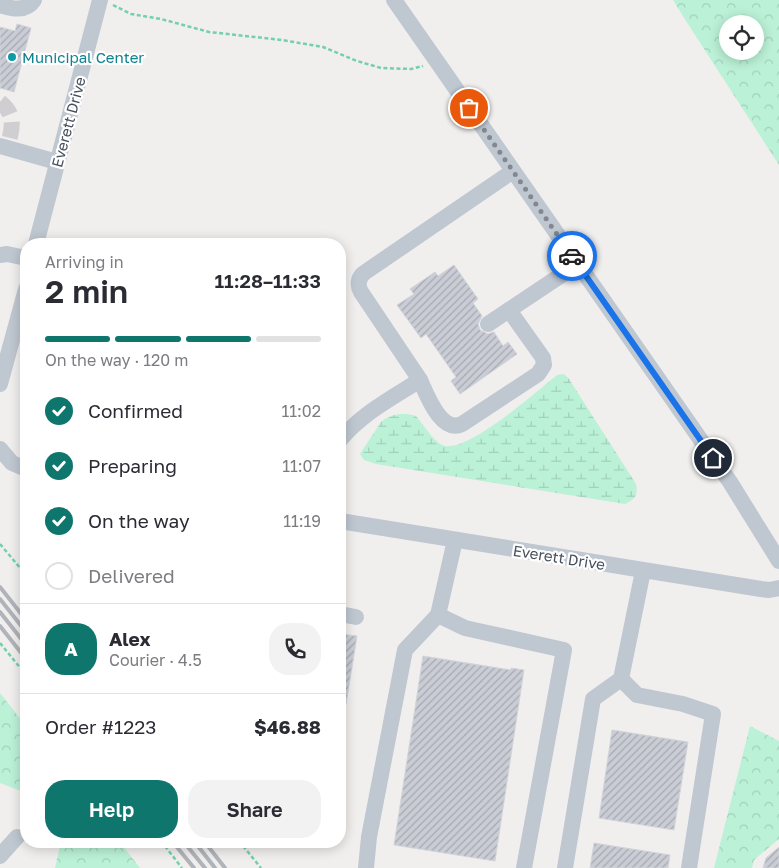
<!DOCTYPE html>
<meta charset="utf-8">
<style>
body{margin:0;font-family:"Golos Text",sans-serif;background:#f2f2f3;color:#2b2b33;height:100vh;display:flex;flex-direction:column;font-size:19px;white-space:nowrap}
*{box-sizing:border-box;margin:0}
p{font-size:16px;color:#7c7c81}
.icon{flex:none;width:28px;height:28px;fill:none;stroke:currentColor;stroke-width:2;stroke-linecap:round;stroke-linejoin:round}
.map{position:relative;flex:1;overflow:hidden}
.details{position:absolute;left:20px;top:238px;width:326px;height:610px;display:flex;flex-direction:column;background:#fff;border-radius:20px;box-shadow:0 2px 12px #0003}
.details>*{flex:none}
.controls{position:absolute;left:719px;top:15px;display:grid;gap:10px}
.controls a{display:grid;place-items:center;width:45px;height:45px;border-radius:50%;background:#fff;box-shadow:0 2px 12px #0003;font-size:25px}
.pin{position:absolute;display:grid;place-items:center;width:42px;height:42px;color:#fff;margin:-21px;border:2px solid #fff;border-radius:50%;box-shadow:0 1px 5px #0007}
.courier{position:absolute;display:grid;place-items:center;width:50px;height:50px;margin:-25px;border:4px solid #1a73e8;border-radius:50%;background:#fff;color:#222;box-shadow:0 1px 6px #0007}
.overview em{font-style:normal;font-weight:600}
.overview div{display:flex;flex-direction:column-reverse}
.overview{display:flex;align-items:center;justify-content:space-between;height:85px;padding:0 25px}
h1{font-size:32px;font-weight:600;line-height:38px}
.bar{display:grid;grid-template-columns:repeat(4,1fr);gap:8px 5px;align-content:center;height:60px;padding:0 25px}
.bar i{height:6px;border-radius:4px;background:#e1e1e2}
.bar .selected{background:#0f766e}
.bar p{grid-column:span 4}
.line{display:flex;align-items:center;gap:12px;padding:0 25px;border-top:1px solid #e1e1e2}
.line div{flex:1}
.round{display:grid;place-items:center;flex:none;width:52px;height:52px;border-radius:20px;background:#f2f2f3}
ol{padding:0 25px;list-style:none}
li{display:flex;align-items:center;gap:15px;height:55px}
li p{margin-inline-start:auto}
li .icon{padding:5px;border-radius:50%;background:#0f766e;color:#fff;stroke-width:4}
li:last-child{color:#7c7c81}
li i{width:28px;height:28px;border:2px solid #e1e1e2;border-radius:50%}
.primary-button{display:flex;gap:10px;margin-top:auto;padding:10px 25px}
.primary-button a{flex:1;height:58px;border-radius:20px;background:#0f766e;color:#fff;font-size:20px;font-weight:600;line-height:58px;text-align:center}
.primary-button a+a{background:#f2f2f3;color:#2b2b33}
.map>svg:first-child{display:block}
.forest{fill:url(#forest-crowns);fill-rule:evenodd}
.wetland{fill:url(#wetland-marsh)}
.building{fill:url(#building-hatch);stroke:#d2d4da}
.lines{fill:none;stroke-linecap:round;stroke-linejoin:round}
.minor-tunnel{stroke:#cfcfd1;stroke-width:16;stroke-dasharray:16 8;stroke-linecap:butt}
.path{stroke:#72d0ad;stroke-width:2.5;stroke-dasharray:4 2.5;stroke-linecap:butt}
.minor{stroke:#bfc7d1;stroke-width:16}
.rail{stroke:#b0b3b9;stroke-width:4}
.done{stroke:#828790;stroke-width:5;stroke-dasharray:0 9}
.route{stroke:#1a73e8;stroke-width:6}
.culture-dot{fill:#0f9aa8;stroke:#fff;stroke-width:2}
.labels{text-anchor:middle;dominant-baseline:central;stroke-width:4.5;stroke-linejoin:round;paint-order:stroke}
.culture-label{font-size:15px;fill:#0d838f;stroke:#fff;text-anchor:start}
.street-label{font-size:15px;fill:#464f5d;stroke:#fff}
</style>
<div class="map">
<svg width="779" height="868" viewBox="0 0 779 868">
<defs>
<pattern id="forest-crowns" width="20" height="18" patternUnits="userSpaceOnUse" patternTransform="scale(1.25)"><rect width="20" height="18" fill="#bbf1d7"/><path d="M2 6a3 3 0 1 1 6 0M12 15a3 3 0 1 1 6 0" fill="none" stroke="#a2d0bb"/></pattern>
<pattern id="wetland-marsh" width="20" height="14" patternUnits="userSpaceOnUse" patternTransform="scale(1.25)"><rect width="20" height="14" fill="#bbf1d7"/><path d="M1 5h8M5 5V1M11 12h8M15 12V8" fill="none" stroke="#a2d0bb"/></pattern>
<pattern id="building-hatch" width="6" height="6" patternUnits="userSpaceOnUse" patternTransform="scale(1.25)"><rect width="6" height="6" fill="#cacdd5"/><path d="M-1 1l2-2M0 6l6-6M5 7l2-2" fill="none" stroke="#a6a9b0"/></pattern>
</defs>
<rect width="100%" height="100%" fill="#f1efee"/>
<g class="forest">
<path d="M673,0H779V165L686,21ZM728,24H755V51H728Z"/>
<polygon points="0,693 26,726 26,793 0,783"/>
<polygon points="750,726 779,741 779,839 754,860 752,868 714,868"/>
<polygon points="61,841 119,841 140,868 55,868"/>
</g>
<path class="wetland" d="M564,374L569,379L636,484C638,494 636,499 625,504L376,464L364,460L360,454L381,422C391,414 403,412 416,416C424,425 434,443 445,446C470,451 537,391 557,375Z"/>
<g class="building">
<polygon points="17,24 31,28 14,92 0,88 0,27 15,31"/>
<polygon points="454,265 478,299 473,303 482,316 478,324 480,330 488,334 494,332 503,346 508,342 517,354 460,394 451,381 456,377 426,334 421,338 397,305 414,294 410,289 435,272 438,276"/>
<polygon points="340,634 357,636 346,704 340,704"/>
<polygon points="423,656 511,670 511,668 524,670 495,861 394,845"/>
<polygon points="612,730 688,742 674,830 599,818"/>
<polygon points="594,843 670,855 668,868 590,868"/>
<polygon points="779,847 779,868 763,868 766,858"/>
</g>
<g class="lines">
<path class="minor-tunnel" d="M0,102C17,115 12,130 7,148"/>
<g class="path">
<polyline points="113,5 131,14 161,19 209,32 282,40 323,47 357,61 381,68 411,69 423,66"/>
<polyline points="0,544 26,575"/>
<polyline points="0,643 26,675"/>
<polyline points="161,841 182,868"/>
<polyline points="239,841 261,868"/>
</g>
<g class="minor">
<polyline points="394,0 682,413 730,482 779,561"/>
<path d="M0,5C12,9 26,12 34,0"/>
<polyline points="0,146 57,162"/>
<polyline points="36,244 100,0"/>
<polyline points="0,255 7,254 26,258"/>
<polyline points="488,324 578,264"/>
<path d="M420,380C427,395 441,434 462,424L538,374L544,365L543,358L509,310"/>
<polyline points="0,384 26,289"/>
<path d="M340,440C361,414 392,398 420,380L361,292C357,285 358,278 364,273L513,171"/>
<polyline points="0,449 12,463 26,469"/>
<polyline points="340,521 761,589 769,590 779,588"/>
<polyline points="340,614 356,617"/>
<polyline points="438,615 465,628 564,650 524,868"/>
<polyline points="621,679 637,695 683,704 713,714 689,868"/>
<polyline points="0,856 17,837"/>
<polyline points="366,868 369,837 405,650 438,615 455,540"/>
<polyline points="565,868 593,699 621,679 643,571"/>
</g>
<g class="rail">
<polyline points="0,587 26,620"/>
<polyline points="0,599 26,632"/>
<polyline points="0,612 26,645"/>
<polyline points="0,626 26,659"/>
<polyline points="172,841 194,868"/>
<polyline points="183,841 205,868"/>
<polyline points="194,841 215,868"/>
<polyline points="204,841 225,868"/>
</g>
</g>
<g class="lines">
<polyline class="done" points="469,108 572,256"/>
<polyline class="route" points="572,256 713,458"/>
</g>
<circle class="culture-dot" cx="12" cy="57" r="5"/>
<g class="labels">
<g class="culture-label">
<text x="22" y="57">Municipal Center</text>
</g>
<g class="street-label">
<text transform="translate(68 122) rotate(-75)">Everett Drive</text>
<text transform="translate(559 557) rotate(9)">Everett Drive</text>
</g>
</g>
</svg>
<div class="controls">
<a><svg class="icon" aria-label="locate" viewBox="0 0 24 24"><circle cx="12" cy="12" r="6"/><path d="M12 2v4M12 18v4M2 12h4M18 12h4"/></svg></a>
</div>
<div class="pin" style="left:469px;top:108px;background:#ea580c"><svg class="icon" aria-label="bag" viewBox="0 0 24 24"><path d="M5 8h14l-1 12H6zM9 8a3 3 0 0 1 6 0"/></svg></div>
<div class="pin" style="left:713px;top:458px;background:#1f2937"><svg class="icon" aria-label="home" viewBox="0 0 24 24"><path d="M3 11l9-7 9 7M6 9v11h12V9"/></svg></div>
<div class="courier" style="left:572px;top:256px"><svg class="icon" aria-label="car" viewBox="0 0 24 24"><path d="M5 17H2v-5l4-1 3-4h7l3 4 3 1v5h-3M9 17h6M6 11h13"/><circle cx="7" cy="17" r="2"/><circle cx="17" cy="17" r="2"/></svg></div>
<section class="details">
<div class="overview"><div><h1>2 min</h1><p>Arriving in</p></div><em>11:28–11:33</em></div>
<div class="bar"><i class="selected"></i><i class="selected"></i><i class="selected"></i><i></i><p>On the way · 120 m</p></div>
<ol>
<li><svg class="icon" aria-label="check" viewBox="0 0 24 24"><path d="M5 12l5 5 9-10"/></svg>Confirmed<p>11:02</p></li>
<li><svg class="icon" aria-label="check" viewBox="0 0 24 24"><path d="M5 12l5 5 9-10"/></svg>Preparing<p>11:07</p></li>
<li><svg class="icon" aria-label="check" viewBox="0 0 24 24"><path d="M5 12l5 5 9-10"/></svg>On the way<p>11:19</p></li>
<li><i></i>Delivered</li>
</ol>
<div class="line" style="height:90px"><b class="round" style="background:#0f766e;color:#fff">A</b><div><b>Alex</b><p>Courier · 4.5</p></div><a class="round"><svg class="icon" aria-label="phone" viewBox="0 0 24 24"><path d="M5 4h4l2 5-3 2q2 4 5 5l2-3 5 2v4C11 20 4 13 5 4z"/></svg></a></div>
<div class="line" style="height:65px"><div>Order #1223</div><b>$46.88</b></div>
<div class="primary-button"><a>Help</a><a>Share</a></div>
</section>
</div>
